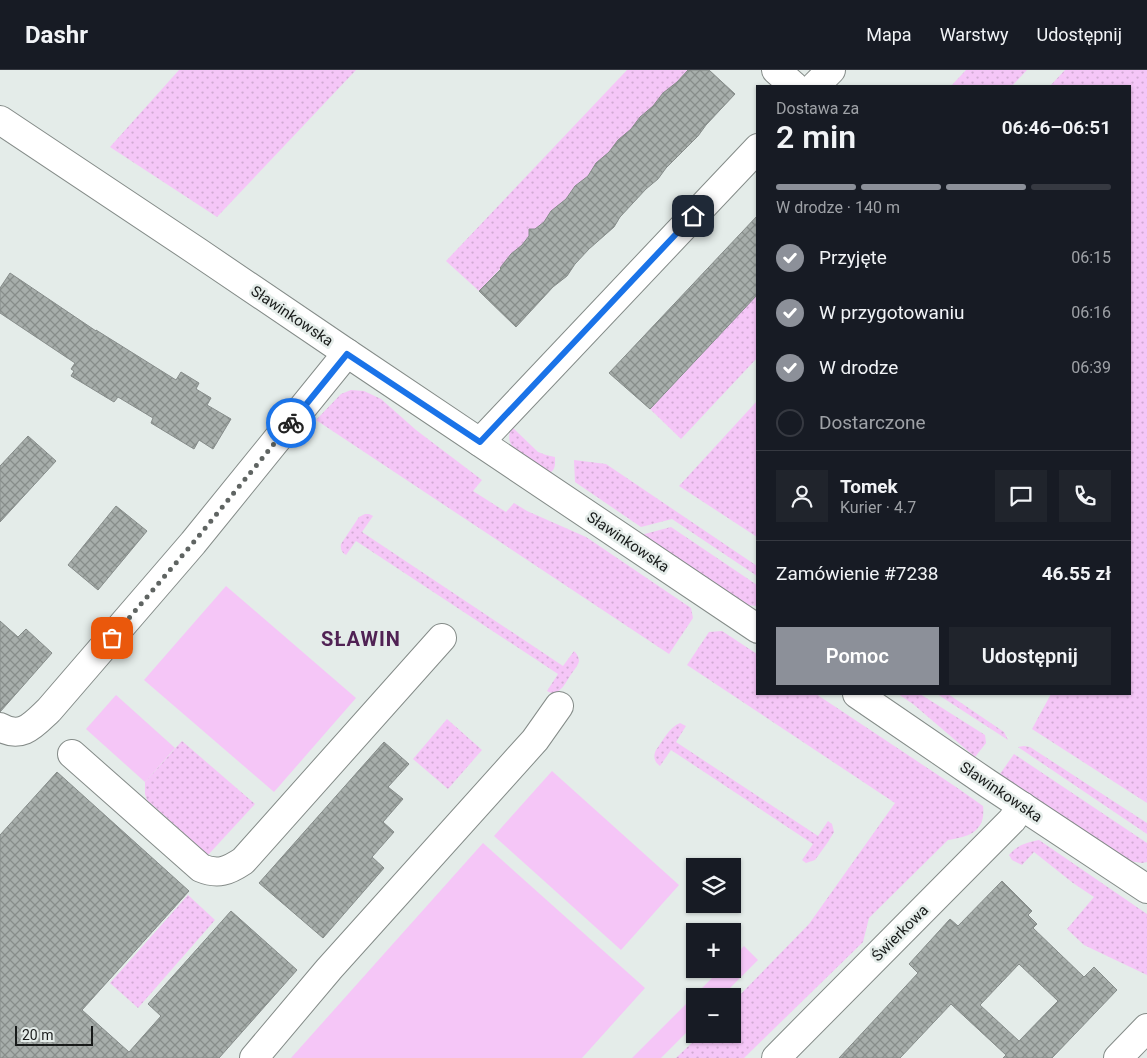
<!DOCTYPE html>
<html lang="pl">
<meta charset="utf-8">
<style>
body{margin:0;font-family:Roboto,sans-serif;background:#20242c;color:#f1f3f6;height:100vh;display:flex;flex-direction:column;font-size:19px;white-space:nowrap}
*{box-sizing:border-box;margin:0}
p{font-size:16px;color:#9ea1a6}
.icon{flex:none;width:28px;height:28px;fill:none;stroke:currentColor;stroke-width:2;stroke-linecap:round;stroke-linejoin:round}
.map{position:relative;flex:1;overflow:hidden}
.panel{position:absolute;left:756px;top:15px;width:375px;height:610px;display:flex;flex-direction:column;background:#171b24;border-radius:0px;box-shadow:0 1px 4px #0004}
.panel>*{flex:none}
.tools{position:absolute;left:686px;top:788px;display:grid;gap:10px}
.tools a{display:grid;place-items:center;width:55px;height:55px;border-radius:0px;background:#171b24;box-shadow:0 1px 4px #0004;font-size:25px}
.scale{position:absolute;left:15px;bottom:12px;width:78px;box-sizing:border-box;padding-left:5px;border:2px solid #181b1a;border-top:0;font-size:14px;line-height:18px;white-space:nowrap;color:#181b1a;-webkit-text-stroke:4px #e4ece9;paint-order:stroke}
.pin{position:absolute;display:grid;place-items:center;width:42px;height:42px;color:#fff;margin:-21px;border-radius:10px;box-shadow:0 2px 8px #0006}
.courier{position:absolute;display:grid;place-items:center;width:50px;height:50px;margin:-25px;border:4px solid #1a73e8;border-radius:50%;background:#fff;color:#222;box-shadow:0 1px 6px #0007}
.headline em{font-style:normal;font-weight:600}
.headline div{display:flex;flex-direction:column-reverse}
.headline{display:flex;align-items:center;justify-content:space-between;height:85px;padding:0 20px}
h1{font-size:32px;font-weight:600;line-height:38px}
.bar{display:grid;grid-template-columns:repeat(4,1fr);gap:8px 5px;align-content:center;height:60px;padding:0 20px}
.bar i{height:6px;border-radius:4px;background:#363941}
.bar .active{background:#8c9099}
.bar p{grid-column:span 4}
.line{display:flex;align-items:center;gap:12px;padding:0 20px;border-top:1px solid #363941}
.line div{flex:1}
.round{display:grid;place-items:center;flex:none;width:52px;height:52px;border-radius:0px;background:#20242c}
ol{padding:0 20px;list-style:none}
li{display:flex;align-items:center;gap:15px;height:55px}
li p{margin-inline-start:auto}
li .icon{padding:5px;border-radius:50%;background:#8c9099;color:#fff;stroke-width:4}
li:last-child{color:#9ea1a6}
li i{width:28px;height:28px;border:2px solid #363941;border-radius:50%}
.action{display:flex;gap:10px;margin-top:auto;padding:10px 20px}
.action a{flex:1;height:58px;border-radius:0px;background:#8c9099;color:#fff;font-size:20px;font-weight:600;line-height:58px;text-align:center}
.action a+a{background:#20242c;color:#f1f3f6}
header{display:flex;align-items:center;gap:30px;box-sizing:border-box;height:70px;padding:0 25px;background:#171b24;border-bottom:1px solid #363941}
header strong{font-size:24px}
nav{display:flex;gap:28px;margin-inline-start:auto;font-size:18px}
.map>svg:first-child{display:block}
.green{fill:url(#green-dots)}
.pitch{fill:#f5c6f7}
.building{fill:url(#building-cross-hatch);stroke:#868c8a;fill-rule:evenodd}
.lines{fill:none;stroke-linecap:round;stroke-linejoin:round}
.minor-casing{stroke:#848b88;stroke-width:30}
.minor{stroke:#fff;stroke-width:28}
.done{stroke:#5f6462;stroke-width:5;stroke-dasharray:0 9}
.route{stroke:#1a73e8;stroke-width:6}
.labels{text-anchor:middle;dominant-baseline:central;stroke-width:5;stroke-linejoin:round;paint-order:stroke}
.street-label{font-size:15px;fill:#181b1a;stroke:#e4ece9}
.district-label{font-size:20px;font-weight:bold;letter-spacing:1px;fill:#502254;stroke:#e4ece9}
</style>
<header>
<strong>Dashr</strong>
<nav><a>Mapa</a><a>Warstwy</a><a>Udostępnij</a></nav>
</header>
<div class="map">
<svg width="1147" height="988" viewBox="0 0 1147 988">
<defs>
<pattern id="green-dots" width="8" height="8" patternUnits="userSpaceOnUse" patternTransform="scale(1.25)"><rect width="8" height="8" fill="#f5c6f7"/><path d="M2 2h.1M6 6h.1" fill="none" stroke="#d1aad3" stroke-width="1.8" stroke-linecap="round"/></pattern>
<pattern id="building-cross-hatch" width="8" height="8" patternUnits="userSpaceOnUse" patternTransform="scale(1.25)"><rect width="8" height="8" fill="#a7aeab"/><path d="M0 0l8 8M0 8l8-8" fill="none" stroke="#878d8a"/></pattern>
</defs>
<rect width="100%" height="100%" fill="#e4ece9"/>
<g class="green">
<polygon points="179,0 356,0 217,147 110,77"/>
<polygon points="627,0 688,0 479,221 446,191"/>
<polygon points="966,0 1027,0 1012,16 951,16"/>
<polygon points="1065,0 1147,0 1147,733 1032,659 1051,624 1130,624 1130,16 1050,16"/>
<polygon points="757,225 757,288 681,369 650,339"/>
<polygon points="351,320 364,321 381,329 416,360 482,410 473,421 506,442 514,433 527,441 586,467 691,538 693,548 669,584 316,350 341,324"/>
<polygon points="757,331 757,467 679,416"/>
<path d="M512,357L538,382L546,385L555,387C555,393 556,399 550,403C544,399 537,394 530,390C517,381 503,375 512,357Z"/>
<polygon points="574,390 606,394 757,496 757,506 672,449 641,457 575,412"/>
<path d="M365,444H369L373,446L362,462L563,596L574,581C577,584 579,587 579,591C578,596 573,601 570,606C565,614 558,628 547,621L558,604L356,471L346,485C342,483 340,479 341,474L359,447Z"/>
<polygon points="671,457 757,515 757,536 747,535 641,465"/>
<path d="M722,561L757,584L758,624H816L956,717L983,736C986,761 969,767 948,770L869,848L863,872L744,988H676L701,964H732L733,932L809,854L895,733L687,595L709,562Z"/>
<polygon points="898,624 920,624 985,665 986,673 975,687 913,634"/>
<polygon points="937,624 948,624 1004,662 1008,670"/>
<polygon points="447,649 482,680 448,719 413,689"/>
<path d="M680,653L686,656L676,672L818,766L828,751L832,754L834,762L828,772L815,790L806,793L802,790L813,774L671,680L660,696C654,692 653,686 656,680C663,671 669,657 680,653Z"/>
<polygon points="182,671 255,734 208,785 147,730 145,724 145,712"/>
<polygon points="1024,676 1030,677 1147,753 1147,764 1018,677"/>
<polygon points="1014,684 1147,773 1147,792 1142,793 1129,791 1000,704"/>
<path d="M1039,770L1147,844V905L1084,875L1067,859L1094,827L1073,813L1034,782L1022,795L1012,790L1009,785C1019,774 1026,773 1039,770Z"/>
<polygon points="188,825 215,850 138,938 110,913"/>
</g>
<g class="pitch">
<polygon points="226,516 356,628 274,722 144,610"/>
<polygon points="116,625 175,678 145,712 86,659"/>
<polygon points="552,701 679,815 621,880 494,766"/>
<polygon points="483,773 645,918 582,988 291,988"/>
<polygon points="744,876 758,890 722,926 695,926 695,954 661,988 632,988 721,899 732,899 733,887"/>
</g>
<g class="building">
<polygon points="688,0 709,0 735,24 706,55 698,66 666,98 658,109 646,119 620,147 614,157 589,179 575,194 567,206 553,217 516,257 479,221 501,199 500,198 511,184 522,175 529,166 529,159 535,159 544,152 551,141 566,129 575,116 588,106 596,93 609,82 618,70 631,59 640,47 653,36 663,23 677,12"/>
<polygon points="758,145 758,224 650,339 609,303"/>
<polygon points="10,203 96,261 96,260 176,310 181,302 199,313 196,319 211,328 207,335 231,349 213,379 199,370 194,379 151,353 153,348 118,327 114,332 71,306 74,301 71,299 75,293 0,243 0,218"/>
<polygon points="28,366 56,391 0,452 0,396"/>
<polygon points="116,436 147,461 98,520 68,495"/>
<polygon points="0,551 18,567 26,559 52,583 0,642"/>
<polygon points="384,672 409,694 388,717 403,729 383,752 394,762 372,787 384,798 323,868 259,813"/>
<polygon points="57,702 189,821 82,940 129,982 161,946 148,934 231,841 297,900 219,988 0,988 0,765"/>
<path d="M1002,811L1032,841L1028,845L1037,854L1033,858L1084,907L1094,897L1117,920L1052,988H1003L1006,985L951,934L900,988H839L918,903L909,894L950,849L958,856ZM1019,894L1058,931L1019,971L980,935Z"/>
</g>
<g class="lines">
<g class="minor-casing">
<g id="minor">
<polyline points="776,0 794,16"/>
<polyline points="815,16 831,0"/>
<polyline points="0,50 198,182 347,283 758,559"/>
<polyline points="480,372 758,78"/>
<polyline points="857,624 987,713 1147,819"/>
<path d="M0,657C22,670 34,654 49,640L193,473L347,283"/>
<path d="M72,684L201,798C218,805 228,801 243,791L442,568"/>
<polyline points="254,988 329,899 535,670 559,636"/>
<polyline points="776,988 1012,750 1022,736"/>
<polyline points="1118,988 1147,958"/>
</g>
</g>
<use href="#minor" class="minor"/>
</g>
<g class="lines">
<polyline class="done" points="112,568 193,473 291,353"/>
<polyline class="route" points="291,353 347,284 480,372 693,146"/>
</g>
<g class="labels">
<g class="street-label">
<text transform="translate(292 246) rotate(34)">Sławinkowska</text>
<text transform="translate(628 472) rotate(34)">Sławinkowska</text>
<text transform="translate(1001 722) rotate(34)">Sławinkowska</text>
<text transform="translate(900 863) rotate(-45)">Świerkowa</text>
</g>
<g class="district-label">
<text x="361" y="569">SŁAWIN</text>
</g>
</g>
</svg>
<div class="tools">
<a><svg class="icon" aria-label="layers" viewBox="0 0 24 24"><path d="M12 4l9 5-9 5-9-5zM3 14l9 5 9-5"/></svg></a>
<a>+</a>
<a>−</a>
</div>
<div class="scale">20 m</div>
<div class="pin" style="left:112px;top:568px;background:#ea580c"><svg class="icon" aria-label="bag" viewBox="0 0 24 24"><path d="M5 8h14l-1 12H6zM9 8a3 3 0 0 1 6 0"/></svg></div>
<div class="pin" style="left:693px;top:146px;background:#1f2937"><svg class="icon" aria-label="home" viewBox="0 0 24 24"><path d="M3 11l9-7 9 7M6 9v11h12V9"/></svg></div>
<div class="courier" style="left:291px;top:353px"><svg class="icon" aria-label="bike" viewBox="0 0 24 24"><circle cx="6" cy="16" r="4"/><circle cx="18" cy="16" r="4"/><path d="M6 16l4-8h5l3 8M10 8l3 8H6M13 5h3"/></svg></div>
<section class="panel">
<div class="headline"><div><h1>2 min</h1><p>Dostawa za</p></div><em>06:46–06:51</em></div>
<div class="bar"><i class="active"></i><i class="active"></i><i class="active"></i><i></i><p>W drodze · 140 m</p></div>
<ol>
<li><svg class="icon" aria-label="check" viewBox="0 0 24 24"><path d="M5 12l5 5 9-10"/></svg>Przyjęte<p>06:15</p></li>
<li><svg class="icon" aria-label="check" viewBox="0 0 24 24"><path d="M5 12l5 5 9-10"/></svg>W przygotowaniu<p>06:16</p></li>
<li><svg class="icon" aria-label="check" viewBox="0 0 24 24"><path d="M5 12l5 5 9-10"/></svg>W drodze<p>06:39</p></li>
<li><i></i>Dostarczone</li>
</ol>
<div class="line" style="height:90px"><a class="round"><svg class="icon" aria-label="person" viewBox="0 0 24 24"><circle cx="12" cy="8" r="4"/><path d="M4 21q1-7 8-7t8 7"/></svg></a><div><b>Tomek</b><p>Kurier · 4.7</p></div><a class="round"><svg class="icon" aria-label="chat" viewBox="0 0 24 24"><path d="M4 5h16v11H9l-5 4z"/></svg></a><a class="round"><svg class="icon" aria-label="phone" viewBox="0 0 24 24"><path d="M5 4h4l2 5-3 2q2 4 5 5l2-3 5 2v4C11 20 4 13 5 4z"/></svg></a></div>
<div class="line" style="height:65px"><div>Zamówienie #7238</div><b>46.55 zł</b></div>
<div class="action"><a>Pomoc</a><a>Udostępnij</a></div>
</section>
</div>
